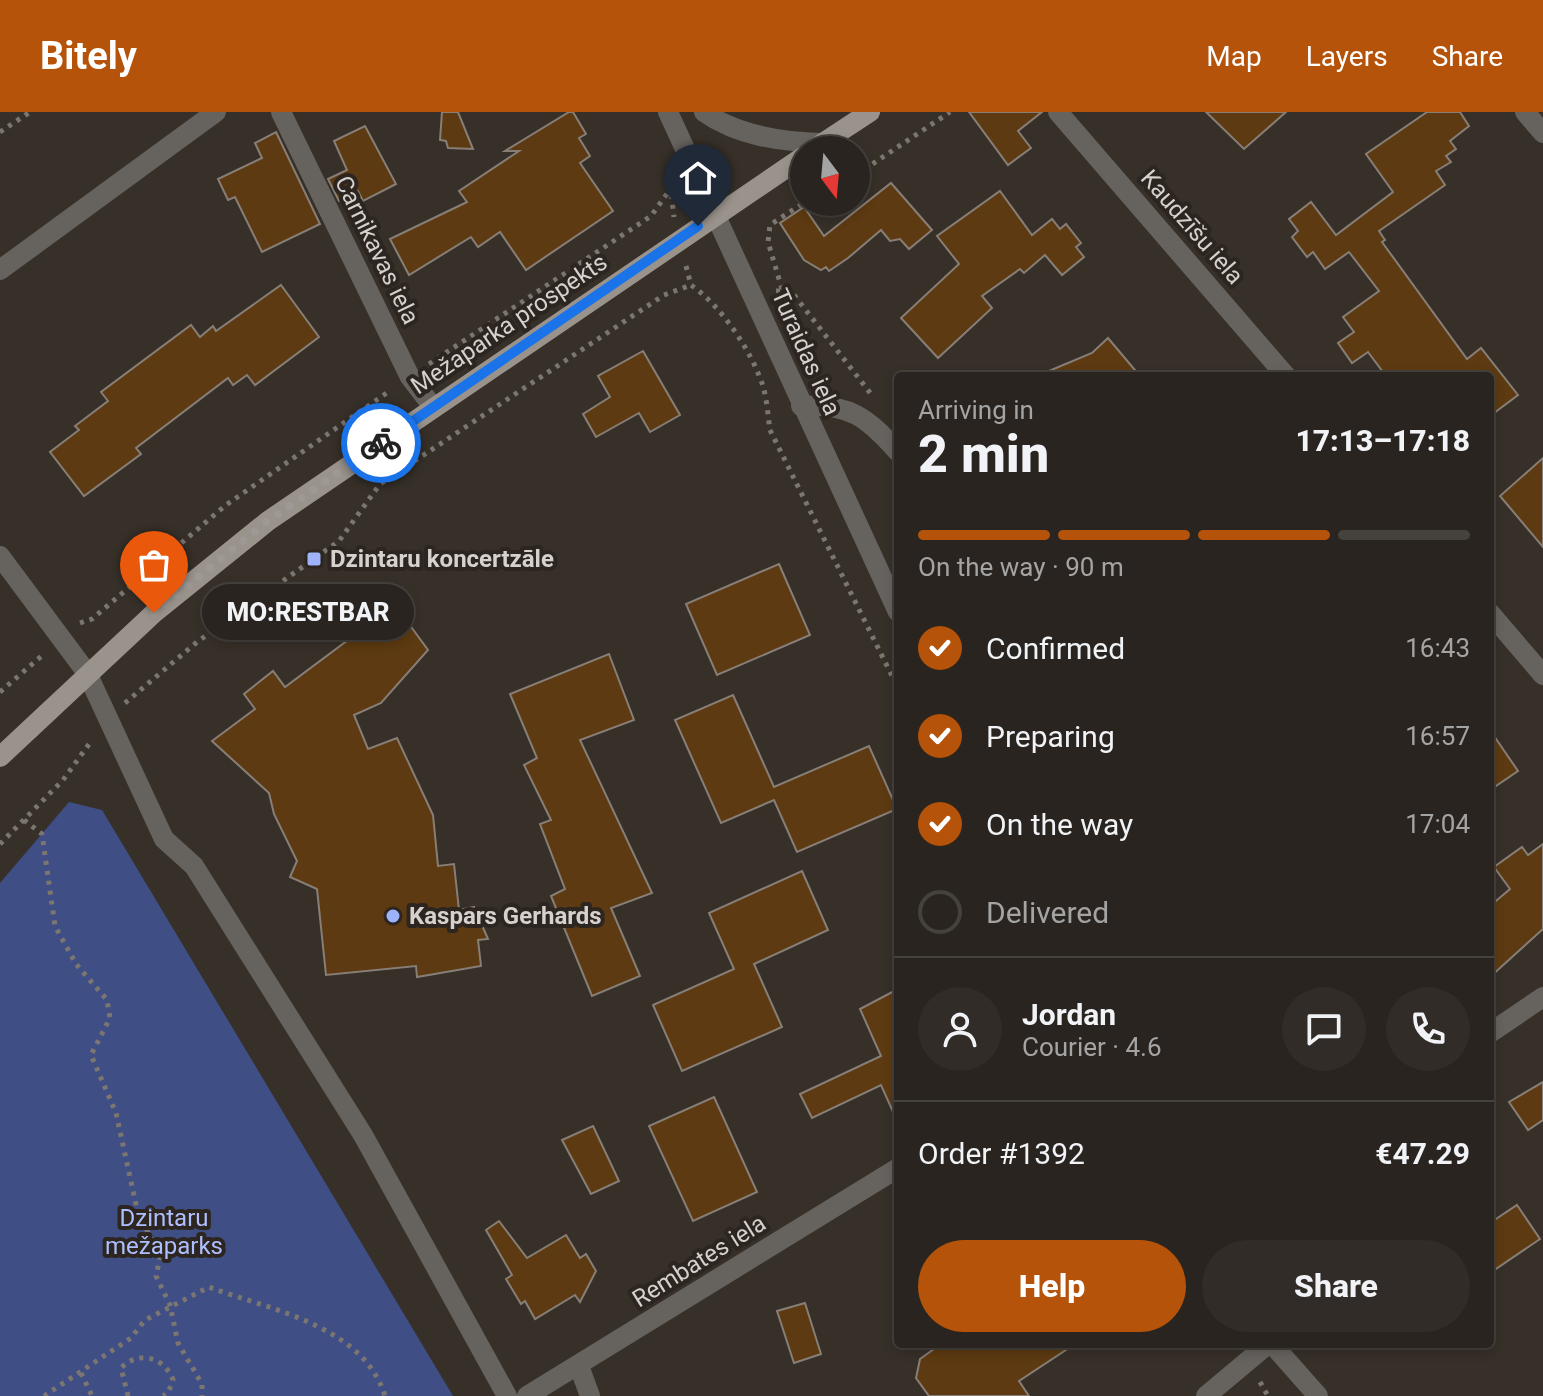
<!DOCTYPE html>
<meta charset="utf-8">
<style>
body{margin:0;font-family:Roboto,sans-serif;background:#312c28;color:#f1f3f6;height:100vh;display:flex;flex-direction:column;font-size:30px;white-space:nowrap}
*{box-sizing:border-box;margin:0}
p{font-size:26px;color:#a5a4a4}
.icon{flex:none;width:44px;height:44px;fill:none;stroke:currentColor;stroke-width:2;stroke-linecap:round;stroke-linejoin:round}
.map{position:relative;flex:1;overflow:hidden}
.drawer{position:absolute;left:894px;top:260px;width:600px;height:976px;display:flex;flex-direction:column;background:#29241f;border-radius:8px;box-shadow:0 4px 12px #0003,0 0 0 2px #45413d}
.drawer>*{flex:none}
.needle{width:52px;rotate:164deg}
.buttons{position:absolute;left:790px;top:24px;display:grid;gap:16px}
.buttons a{display:grid;place-items:center;width:80px;height:80px;border-radius:50%;background:#29241f;box-shadow:0 4px 12px #0003,0 0 0 2px #45413d;font-size:40px}
.pin{position:absolute;display:grid;place-items:center;width:68px;height:68px;color:#fff;margin:-82px -34px;border-radius:50% 50% 50% 0;rotate:-45deg;box-shadow:0 0 8px #0007}
.pin .icon{rotate:45deg}
.courier{position:absolute;display:grid;place-items:center;width:80px;height:80px;margin:-40px;border:6px solid #1a73e8;border-radius:50%;background:#fff;color:#222;box-shadow:0 2px 10px #0007}
.bubble{position:absolute;height:56px;border-radius:28px;background:#29241f;box-shadow:0 4px 12px #0003,0 0 0 2px #45413d;font-size:26px;font-weight:800;line-height:56px;text-align:center}
.head em{font-style:normal;font-weight:800}
.head div{display:flex;flex-direction:column-reverse}
.head{display:flex;align-items:center;justify-content:space-between;height:136px;padding:0 24px}
h1{font-size:52px;font-weight:800;line-height:60px}
.bar{display:grid;grid-template-columns:repeat(4,1fr);gap:12px 8px;align-content:center;height:96px;padding:0 24px}
.bar i{height:10px;border-radius:6px;background:#45413d}
.bar .on{background:#b45309}
.bar p{grid-column:span 4}
.line{display:flex;align-items:center;gap:20px;padding:0 24px;border-top:2px solid #45413d}
.line div{flex:1}
.round{display:grid;place-items:center;flex:none;width:84px;height:84px;border-radius:42px;background:#312c28}
ol{padding:0 24px;list-style:none}
li{display:flex;align-items:center;gap:24px;height:88px}
li p{margin-inline-start:auto}
li .icon{padding:8px;border-radius:50%;background:#b45309;color:#fff;stroke-width:4}
li:last-child{color:#a5a4a4}
li i{width:44px;height:44px;border:4px solid #45413d;border-radius:50%}
.button{display:flex;gap:16px;margin-top:auto;padding:16px 24px}
.button a{flex:1;height:92px;border-radius:48px;background:#b45309;color:#fff;font-size:32px;font-weight:800;line-height:92px;text-align:center}
.button a+a{background:#312c28;color:#f1f3f6}
header{display:flex;align-items:center;gap:48px;box-sizing:border-box;height:112px;padding:0 40px;background:#b45309;color:#fff}
header strong{font-size:38px}
nav{display:flex;gap:44px;margin-inline-start:auto;font-size:28px}
.map>svg:first-child{display:block}
.green{fill:#404e86}
.building{fill:#5d3a11;stroke:#877f77;stroke-width:2}
.lines{fill:none;stroke-linecap:round;stroke-linejoin:round}
.path{stroke:#7c7671;stroke-width:5;stroke-dasharray:4 6;stroke-linecap:butt}
.minor{stroke:#66635f;stroke-width:20}
.major{stroke:#9a938c;stroke-width:20}
.done{stroke:#9e9994;stroke-width:8;stroke-dasharray:0 14.4}
.route{stroke:#1a73e8;stroke-width:10}
.poi-dot{fill:#9fb3fd;stroke:#2d2620;stroke-width:3}
.labels{text-anchor:middle;dominant-baseline:central;stroke-width:8;stroke-linejoin:round;paint-order:stroke}
.street-label{font-size:24px;fill:#d6d1cd;stroke:#2d2620}
.poi-label{font-size:24px;font-weight:bold;fill:#d6d1cd;stroke:#2d2620;text-anchor:start}
.park-label{font-size:24px;fill:#adbffe;stroke:#2d2620}
</style>
<header>
<strong>Bitely</strong>
<nav><a>Map</a><a>Layers</a><a>Share</a></nav>
</header>
<div class="map">
<svg width="1543" height="1284" viewBox="0 0 1543 1284">
<rect width="100%" height="100%" fill="#373029"/>
<polygon class="green" points="69,690 102,698 453,1284 0,1284 0,771"/>
<g class="building">
<polygon points="442,0 458,0 473,37 448,36 446,29 440,28"/>
<polygon points="569,0 573,0 586,22 579,26 590,44 580,51 613,99 526,158 500,120 478,135 471,125 409,163 390,127 467,90 459,79 519,39 505,39"/>
<polygon points="969,0 1042,0 1018,19 1031,36 1008,53"/>
<polygon points="1206,0 1286,0 1244,37"/>
<polygon points="1427,0 1460,0 1469,14 1450,29 1456,37 1446,44 1451,50 1436,59 1445,73 1379,119 1385,128 1382,130 1467,247 1481,236 1518,283 1490,304 1490,264 1386,264 1368,240 1352,251 1338,231 1354,220 1343,205 1379,179 1349,140 1325,157 1313,140 1307,145 1292,125 1298,119 1289,107 1311,90 1336,123 1393,80 1366,42"/>
<polygon points="365,14 396,72 363,89 358,79 339,89 328,67 347,58 334,29"/>
<polygon points="276,20 320,112 262,140 235,85 228,88 218,67 262,46 255,31"/>
<polygon points="891,71 932,118 909,137 900,127 890,129 881,118 848,146 829,159 826,155 821,158 804,148 780,111 804,95 824,124"/>
<polygon points="1000,79 1032,123 1052,107 1060,117 1066,112 1081,131 1076,135 1084,145 1062,163 1045,143 1024,161 1020,157 982,184 992,196 938,246 901,206 959,152 937,124"/>
<polygon points="281,173 319,225 255,273 247,263 233,273 228,266 136,336 141,342 84,384 50,340 79,318 75,314 108,289 101,280 191,213 200,225 213,214 216,219"/>
<polygon points="1108,226 1140,264 1037,264 1092,241"/>
<polygon points="643,239 680,303 650,320 639,301 596,325 583,302 610,285 598,264"/>
<polygon points="1543,346 1543,435 1500,384"/>
<polygon points="779,452 810,523 717,563 686,492"/>
<polygon points="395,493 428,538 381,591 354,603 368,637 397,626 433,703 438,754 454,752 459,798 474,795 488,827 478,828 481,854 417,865 416,854 326,863 317,777 290,765 297,749 274,702 269,681 212,629 255,597 244,582 273,559 285,575"/>
<polygon points="609,542 634,608 580,628 652,781 611,796 640,864 592,884 551,784 565,777 540,712 551,708 524,653 537,646 510,582"/>
<polygon points="733,583 774,675 869,634 897,697 797,740 774,688 721,711 675,608"/>
<polygon points="1490,618 1518,659 1490,678"/>
<polygon points="1543,732 1543,817 1490,865 1490,794 1510,777 1494,755 1522,735 1528,743"/>
<polygon points="802,759 828,818 754,852 782,915 682,959 653,893 734,857 709,801"/>
<polygon points="898,877 898,1011 881,973 812,1006 800,982 881,944 860,897"/>
<polygon points="1543,970 1543,1008 1528,1018 1509,990"/>
<polygon points="714,985 757,1080 693,1109 649,1014"/>
<polygon points="593,1014 619,1069 591,1082 562,1028"/>
<polygon points="1517,1093 1540,1127 1490,1161 1490,1111"/>
<polygon points="499,1109 527,1146 566,1123 580,1146 586,1142 596,1159 580,1190 575,1183 535,1207 525,1189 521,1192 506,1167 512,1163 486,1118"/>
<polygon points="805,1191 821,1242 794,1251 777,1199"/>
<polygon points="941,1232 1075,1232 1019,1269 1029,1284 929,1284 916,1266 920,1247"/>
</g>
<g class="lines">
<g class="path">
<polyline points="0,20 30,0"/>
<polyline points="669,63 674,105"/>
<polyline points="856,63 950,0"/>
<path d="M686,154L691,173C722,195 751,238 763,274C767,288 768,304 770,318L898,576"/>
<polyline points="782,177 768,130 770,113 805,90"/>
<polyline points="776,179 791,179 871,282"/>
<polyline points="429,252 651,104 669,79"/>
<polyline points="80,511 92,507 226,393 391,278"/>
<polyline points="0,580 45,541"/>
<polyline points="125,591 197,530 339,429 380,372 664,183 691,173"/>
<polyline points="24,708 42,722 55,814 76,852 107,888 110,906 91,943 116,1001 137,1097 160,1146 156,1164 170,1193 178,1231 202,1272 202,1284"/>
<polyline points="0,732 63,668 92,628"/>
<polyline points="81,1261 92,1284"/>
<polyline points="1260,1270 1268,1284"/>
<path d="M44,1284L131,1226L145,1208L209,1175C270,1198 363,1213 385,1284"/>
<path d="M128,1284L121,1256C138,1238 165,1245 173,1268L168,1281L163,1284"/>
</g>
<g class="minor">
<polyline points="281,0 410,265 433,295"/>
<polyline points="668,0 898,500"/>
<path d="M704,0C738,24 782,30 823,31"/>
<polyline points="1058,0 1286,264"/>
<polyline points="1525,0 1543,21"/>
<polyline points="0,158 216,0"/>
<path d="M801,294C849,291 867,305 898,340"/>
<polyline points="0,444 87,561 164,727 194,754 363,1023 507,1284"/>
<polyline points="1490,501 1543,563"/>
<polyline points="1490,921 1543,885"/>
<polyline points="1272,1232 1318,1284"/>
<polyline points="579,1254 590,1284"/>
<polyline points="527,1284 898,1056"/>
<polyline points="1206,1284 1268,1232"/>
</g>
<g class="major">
<polyline points="812,38 870,0"/>
<polyline points="0,645 154,501 268,409 804,44"/>
</g>
</g>
<g class="lines">
<polyline class="done" points="154,501 268,409 381,331"/>
<polyline class="route" points="381,331 698,114"/>
</g>
<g class="poi-dot">
<rect x="306" y="439" width="16" height="16" rx="4"/>
<circle cx="393" cy="804" r="8"/>
</g>
<g class="labels">
<g class="street-label">
<text transform="translate(1192 115) rotate(49)">Kaudzīšu iela</text>
<text transform="translate(377 138) rotate(64)">Carnikavas iela</text>
<text transform="translate(509 212) rotate(-34)">Mežaparka prospekts</text>
<text transform="translate(806 240) rotate(66)">Turaidas iela</text>
<text transform="translate(699 1149) rotate(-32)">Rembates iela</text>
</g>
<g class="poi-label">
<text x="330" y="447">Dzintaru koncertzāle</text>
<text x="409" y="804">Kaspars Gerhards</text>
</g>
<g class="park-label">
<text x="164" y="1106">Dzintaru<tspan x="164" dy="28">mežaparks</tspan></text>
</g>
</g>
</svg>
<div class="buttons">
<a><svg class="needle" viewBox="-14 -14 28 28"><path d="M0-13l5 13h-10z" fill="#e53935"/><path d="M0 13l5-13h-10z" fill="#a5a4a4"/></svg></a>
</div>
<div class="pin" style="left:154px;top:501px;background:#ea580c"><svg class="icon" aria-label="bag" viewBox="0 0 24 24"><path d="M5 8h14l-1 12H6zM9 8a3 3 0 0 1 6 0"/></svg></div>
<div class="pin" style="left:698px;top:114px;background:#1f2937"><svg class="icon" aria-label="home" viewBox="0 0 24 24"><path d="M3 11l9-7 9 7M6 9v11h12V9"/></svg></div>
<div class="courier" style="left:381px;top:331px"><svg class="icon" aria-label="bike" viewBox="0 0 24 24"><circle cx="6" cy="16" r="4"/><circle cx="18" cy="16" r="4"/><path d="M6 16l4-8h5l3 8M10 8l3 8H6M13 5h3"/></svg></div>
<div class="bubble" style="left:202px;top:472px;width:212px">MO:RESTBAR</div>
<section class="drawer">
<div class="head"><div><h1>2 min</h1><p>Arriving in</p></div><em>17:13–17:18</em></div>
<div class="bar"><i class="on"></i><i class="on"></i><i class="on"></i><i></i><p>On the way · 90 m</p></div>
<ol>
<li><svg class="icon" aria-label="check" viewBox="0 0 24 24"><path d="M5 12l5 5 9-10"/></svg>Confirmed<p>16:43</p></li>
<li><svg class="icon" aria-label="check" viewBox="0 0 24 24"><path d="M5 12l5 5 9-10"/></svg>Preparing<p>16:57</p></li>
<li><svg class="icon" aria-label="check" viewBox="0 0 24 24"><path d="M5 12l5 5 9-10"/></svg>On the way<p>17:04</p></li>
<li><i></i>Delivered</li>
</ol>
<div class="line" style="height:144px"><a class="round"><svg class="icon" aria-label="person" viewBox="0 0 24 24"><circle cx="12" cy="8" r="4"/><path d="M4 21q1-7 8-7t8 7"/></svg></a><div><b>Jordan</b><p>Courier · 4.6</p></div><a class="round"><svg class="icon" aria-label="chat" viewBox="0 0 24 24"><path d="M4 5h16v11H9l-5 4z"/></svg></a><a class="round"><svg class="icon" aria-label="phone" viewBox="0 0 24 24"><path d="M5 4h4l2 5-3 2q2 4 5 5l2-3 5 2v4C11 20 4 13 5 4z"/></svg></a></div>
<div class="line" style="height:104px"><div>Order #1392</div><b>€47.29</b></div>
<div class="button"><a>Help</a><a>Share</a></div>
</section>
</div>
